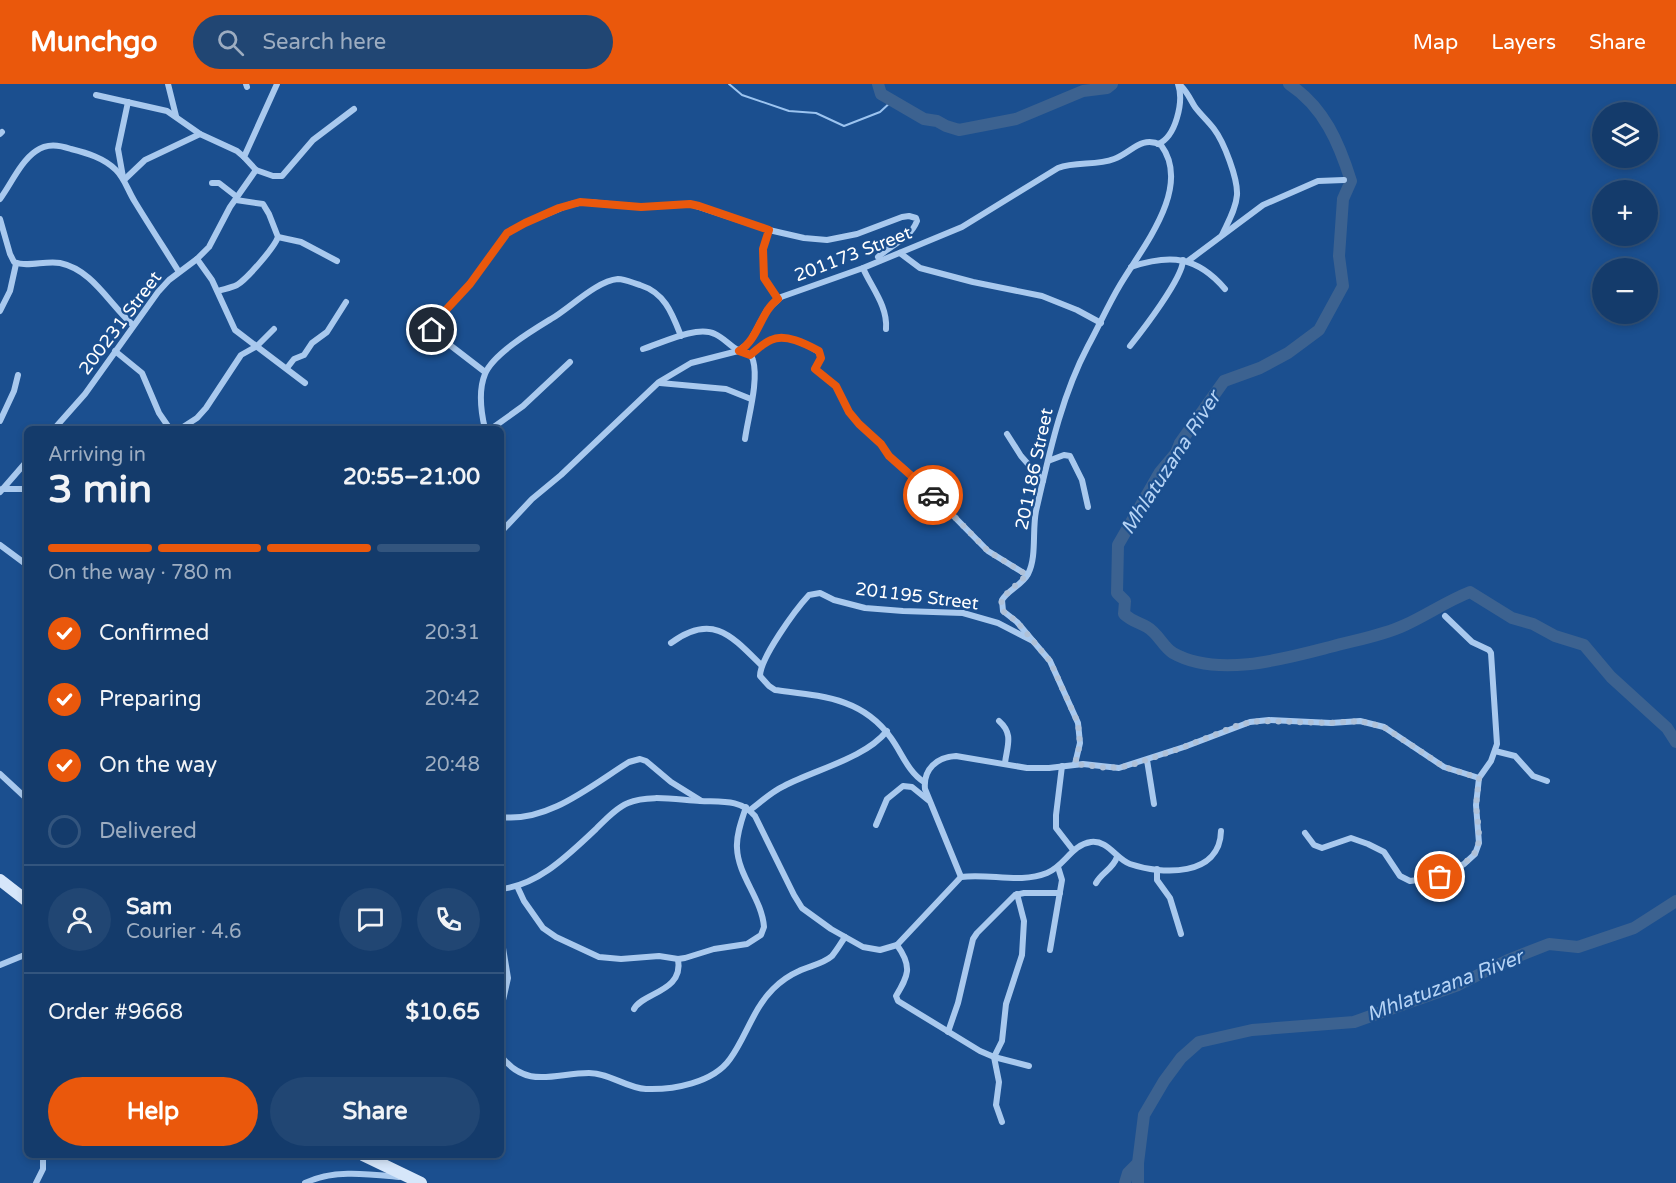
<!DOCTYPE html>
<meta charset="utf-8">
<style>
body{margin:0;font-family:"Varela Round",sans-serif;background:#214673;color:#f1f3f6;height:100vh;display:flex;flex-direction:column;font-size:22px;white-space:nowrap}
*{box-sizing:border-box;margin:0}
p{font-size:20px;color:#9dadc1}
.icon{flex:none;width:33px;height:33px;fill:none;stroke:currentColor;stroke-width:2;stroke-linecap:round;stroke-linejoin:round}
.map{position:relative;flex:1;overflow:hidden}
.panel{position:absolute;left:24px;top:342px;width:480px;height:732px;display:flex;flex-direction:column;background:#143b6b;border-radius:9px;box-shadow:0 3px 9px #0003,0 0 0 2px #33557e}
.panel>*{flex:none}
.fabs{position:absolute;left:1592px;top:18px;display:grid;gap:12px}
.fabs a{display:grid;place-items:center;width:66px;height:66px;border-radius:50%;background:#143b6b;box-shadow:0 3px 9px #0003,0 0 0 2px #33557e;font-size:30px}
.pin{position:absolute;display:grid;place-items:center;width:51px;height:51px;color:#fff;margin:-26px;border:3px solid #fff;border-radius:50%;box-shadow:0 2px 6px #0007}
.courier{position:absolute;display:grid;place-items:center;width:60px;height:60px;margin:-30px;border:4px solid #ea580c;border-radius:50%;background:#fff;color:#222;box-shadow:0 2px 8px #0007}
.summary em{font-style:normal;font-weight:700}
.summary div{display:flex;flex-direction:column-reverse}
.summary{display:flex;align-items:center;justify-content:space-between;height:102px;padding:0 24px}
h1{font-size:39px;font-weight:700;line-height:45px}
.bar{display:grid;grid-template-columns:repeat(4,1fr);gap:9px 6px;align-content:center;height:72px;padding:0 24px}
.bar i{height:8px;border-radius:4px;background:#33557e}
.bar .active{background:#ea580c}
.bar p{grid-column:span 4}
.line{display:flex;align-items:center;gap:15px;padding:0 24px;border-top:2px solid #33557e}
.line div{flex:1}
.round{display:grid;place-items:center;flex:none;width:63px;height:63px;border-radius:32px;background:#214673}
ol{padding:0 24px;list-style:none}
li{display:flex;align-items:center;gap:18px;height:66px}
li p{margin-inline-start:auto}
li .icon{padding:6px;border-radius:50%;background:#ea580c;color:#fff;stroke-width:4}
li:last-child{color:#9dadc1}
li i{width:33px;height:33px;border:3px solid #33557e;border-radius:50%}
.primary-button{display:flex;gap:12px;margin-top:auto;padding:12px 24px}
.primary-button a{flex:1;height:69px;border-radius:36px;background:#ea580c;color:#fff;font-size:24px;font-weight:700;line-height:69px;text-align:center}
.primary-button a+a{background:#214673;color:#f1f3f6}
header{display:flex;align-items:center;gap:36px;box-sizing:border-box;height:84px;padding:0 30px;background:#ea580c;color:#fff}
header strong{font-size:28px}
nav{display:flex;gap:33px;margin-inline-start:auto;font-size:21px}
.search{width:420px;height:54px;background:#214673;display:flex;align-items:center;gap:15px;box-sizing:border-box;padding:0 21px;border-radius:33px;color:#9dadc1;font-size:22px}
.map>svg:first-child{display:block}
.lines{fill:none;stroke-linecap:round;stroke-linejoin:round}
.stream{stroke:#9cc4f0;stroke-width:2}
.river{stroke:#3c6290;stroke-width:12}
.street{stroke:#a9c9ee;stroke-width:6}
.secondary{stroke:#d6e6fa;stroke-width:12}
.done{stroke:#afc1d8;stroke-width:6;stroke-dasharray:0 10.8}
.route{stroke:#ea580c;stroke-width:8}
.labels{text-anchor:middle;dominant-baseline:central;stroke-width:4.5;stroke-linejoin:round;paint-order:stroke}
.street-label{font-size:18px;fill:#fff;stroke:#1b4f8f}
.water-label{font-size:20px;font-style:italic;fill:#b5d3f5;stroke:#1b4f8f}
</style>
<header>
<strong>Munchgo</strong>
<div class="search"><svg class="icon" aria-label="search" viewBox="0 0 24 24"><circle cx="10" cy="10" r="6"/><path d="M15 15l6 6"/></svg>Search here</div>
<nav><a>Map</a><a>Layers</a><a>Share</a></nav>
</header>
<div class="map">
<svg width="1676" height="1099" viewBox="0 0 1676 1099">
<rect width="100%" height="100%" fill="#1b4f8f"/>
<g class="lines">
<polyline class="stream" points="729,0 742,11 789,27 816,29 844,42 880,28 893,16"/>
<g class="river">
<polyline points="878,0 881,10 924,35 937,37 946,42 959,46 1016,35 1083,7 1107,4 1112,0"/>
<path d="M1289,0C1324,23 1339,59 1351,97L1343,115L1339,172L1343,202L1319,246L1288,269L1260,284L1224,297L1180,359L1176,369L1160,388L1118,461L1117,509L1125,517L1124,530C1133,538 1138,538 1147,543C1158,549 1163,563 1173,569C1217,594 1284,575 1330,563C1355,556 1382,552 1405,541C1427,531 1447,517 1470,508L1512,534L1533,540L1555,552L1584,561L1611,593L1667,644L1676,658"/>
<polyline points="1125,1099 1128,1089 1138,1079"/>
<polyline points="1138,1099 1138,1079 1144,1031 1164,997 1181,974 1199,958 1252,946 1354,938 1458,901 1508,876 1549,860 1578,863 1634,844 1676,817"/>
</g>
<g class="street">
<polyline points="168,0 176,32"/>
<polyline points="246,0 247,3"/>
<path d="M1179,0C1187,7 1190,15 1195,23C1201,31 1208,37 1214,45C1224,58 1238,95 1237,111C1236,125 1228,138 1222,151"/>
<polyline points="96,11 167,27 200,50 237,67 244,73"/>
<polyline points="0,50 2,48"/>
<path d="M1158,60C1176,53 1184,17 1178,0"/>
<polyline points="256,86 273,92 282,92 313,56 354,25"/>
<polyline points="123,93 118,65 128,18"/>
<polyline points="124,96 145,76 200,50"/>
<polyline points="212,99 219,99 237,113"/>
<path d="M0,115C11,100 21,77 36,67C47,59 59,61 71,65C87,69 104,74 116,86C125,95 128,107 135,118C149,141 164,164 179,188"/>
<path d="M0,135L10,170L14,178C28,184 45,176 60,179C93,186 109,220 133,241"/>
<polyline points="769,146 763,165 764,194 778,215"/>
<polyline points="278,153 301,158 337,177"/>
<polyline points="900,169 920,184 973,198 1042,212 1077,226 1101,239"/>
<polyline points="197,175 212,196 235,246 305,299"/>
<polyline points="1188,177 1263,121 1318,97 1344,96"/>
<path d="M1131,183C1170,170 1197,172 1225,205"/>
<path d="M863,184C871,203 888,222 886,245"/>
<path d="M218,207C224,205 231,204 237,201C247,195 274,164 278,153L269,130L263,120L236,116"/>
<polyline points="0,227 10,207 16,180"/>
<path d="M1130,262C1142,247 1183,194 1183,176"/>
<path d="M643,265C662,259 697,241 715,250C724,254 730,262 738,266C744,269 751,268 753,276C759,297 748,333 745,355"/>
<polyline points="115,267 142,289 159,329 170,345"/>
<path d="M750,271C757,266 763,259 771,256C785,249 806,260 819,268L821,274L815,285L836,302L849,328L859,340L881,360L889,372L922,400L988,467L1027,491"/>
<polyline points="287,284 294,275 304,271 312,259 327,248 346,218"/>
<path d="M485,288L433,248L432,241L470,200L507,149L525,139L571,120L588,118L641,123L690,120L769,146L804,154L827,156L857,150L902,133L909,132L916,134L917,137C910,155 891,161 878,173L881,176"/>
<polyline points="660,299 726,305 751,315"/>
<polyline points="0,337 14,307 18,291"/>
<polyline points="54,345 85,310 158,208 169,196 197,175 209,163 230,123 256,86 244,73 277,0"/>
<polyline points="180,345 197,334 206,324 241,271 257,262 274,245"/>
<path d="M485,345C481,328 478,307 485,290C493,270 533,246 551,235C570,224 596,197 618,195C625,195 633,199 640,201C665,209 672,229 681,252"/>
<polyline points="491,345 523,322 570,278"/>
<polyline points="1007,350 1021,372 1043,397"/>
<polyline points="1048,377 1064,371 1070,372 1082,396 1088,423"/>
<polyline points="2,405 27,405"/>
<polyline points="0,408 27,377"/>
<path d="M501,448L532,415L561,391L659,298L691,279L738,267L749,259L767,226L781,213L863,184L962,143L1058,84C1076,77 1096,82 1114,75C1131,69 1141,51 1161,61C1193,104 1141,165 1120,201C1108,221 1099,242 1088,262C1061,313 1049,371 1036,427C1032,447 1037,473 1028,490C1022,501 1008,506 1002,516L1003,527L1017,538L1033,557"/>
<polyline points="0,461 27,481"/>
<path d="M671,559C712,529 731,551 761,581"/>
<path d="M999,637C1014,650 1007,662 1005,679"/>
<polyline points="1495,667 1515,672 1533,692 1547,697"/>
<polyline points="1147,676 1154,720"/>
<polyline points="1062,682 1056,731 1056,744 1073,766"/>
<polyline points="0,690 27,715"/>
<path d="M924,698C908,688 902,669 891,654C862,613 820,612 775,606L769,602L760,592C760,574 796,525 809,511L820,509L834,516L865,524L903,527L963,529L998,539L1033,557L1050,577L1078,639L1080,659L1075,680"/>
<path d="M750,726C761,718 771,708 784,702C816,685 864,675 887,647"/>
<path d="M501,733C548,739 592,701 629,678L640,675L646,677L671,698L700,716"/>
<polyline points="876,741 887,715 903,702 912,703 928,716"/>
<polyline points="1305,749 1314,761 1322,764 1351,754 1368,760 1384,768 1400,792 1410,797 1440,793 1464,780 1475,770 1479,759 1476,721 1479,694 1491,677 1497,660 1491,569 1489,566 1472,558 1445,532"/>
<polyline points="1157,785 1157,796 1170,814 1181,850"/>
<path d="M961,793L925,705C923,685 937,673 956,672L1027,684H1049L1083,680L1119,684L1184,663L1250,638L1269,636L1331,639L1360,637L1384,643L1444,683L1479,694"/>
<path d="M1096,799C1102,788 1113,785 1117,773"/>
<path d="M517,802L524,817L543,844L556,853L599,873L621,875L659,872L678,875L685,874L714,865L747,860L761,851L764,843C762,815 738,792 737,764C736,751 742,735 746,723"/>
<path d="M501,805C539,801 569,770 596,745C605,736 616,724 628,719C648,710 679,716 700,717C722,718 740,715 755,732L794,811L802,824L831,845L863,863L880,866L897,861L961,793C989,789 1020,800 1047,789C1065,782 1071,761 1091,758C1108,756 1116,775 1130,780C1162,791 1220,793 1221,747"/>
<polyline points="501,852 508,894 501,925"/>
<path d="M897,861C913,883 908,892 896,912L898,917L980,967L994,973L1029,982"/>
<polyline points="1050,866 1062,796 1058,783"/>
<polyline points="0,881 27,870"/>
<path d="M634,925C643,908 684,908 678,875"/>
<polyline points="948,948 958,919 973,855 977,849 1015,811 1024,809 1060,809"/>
<path d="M501,972C527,1006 555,989 589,989C610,989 626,1004 646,1005C673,1006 713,999 730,975C746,953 753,925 773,905C780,898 790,891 799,887C809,882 823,880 832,872C837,866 841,859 845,853"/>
<polyline points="1002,1038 996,1021 999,998 994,973 1002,957 1006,920 1022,871 1024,837 1017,810"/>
<polyline points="36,1099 43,1085 43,1071"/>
<path d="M305,1099C333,1085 369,1090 399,1093"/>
</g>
<g class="secondary">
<polyline points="0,796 27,817"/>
<polyline points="363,1071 421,1099"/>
</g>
</g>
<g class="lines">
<polyline class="done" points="933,411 988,467 1027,491 1004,512 1001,519 1003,527 1017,538 1050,577 1078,639 1080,660 1075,680 1108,684 1129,682 1184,663 1241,640 1261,637 1330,639 1360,637 1384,643 1444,683 1479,694 1476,722 1479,746 1478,764 1470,775 1440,793"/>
<path class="route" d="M432,246V241L470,200L507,149L525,139L559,124L580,118L641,123L690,120L699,122L769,146L763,165L764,194L778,215C760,228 759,255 739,267L750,271C757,266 763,259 771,256C785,249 806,260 819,267L821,274L815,285L836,302L849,328L859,340L881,360L889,372L933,411"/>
</g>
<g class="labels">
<g class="street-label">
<text transform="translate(853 170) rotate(-21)">201173 Street</text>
<text transform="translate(120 239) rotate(-53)">200231 Street</text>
<text transform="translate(1034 385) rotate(-78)">201186 Street</text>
<text transform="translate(917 512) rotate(7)">201195 Street</text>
</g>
<g class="water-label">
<text transform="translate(1171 379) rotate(-57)">Mhlatuzana River</text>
<text transform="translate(1445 902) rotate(-21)">Mhlatuzana River</text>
</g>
</g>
</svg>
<div class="fabs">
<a><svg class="icon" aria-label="layers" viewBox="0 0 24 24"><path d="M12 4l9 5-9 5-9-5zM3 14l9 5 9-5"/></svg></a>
<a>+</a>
<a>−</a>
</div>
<div class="pin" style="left:1440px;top:793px;background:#ea580c"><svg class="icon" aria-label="bag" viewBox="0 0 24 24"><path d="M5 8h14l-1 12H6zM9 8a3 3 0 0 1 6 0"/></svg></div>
<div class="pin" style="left:432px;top:246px;background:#1f2937"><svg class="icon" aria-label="home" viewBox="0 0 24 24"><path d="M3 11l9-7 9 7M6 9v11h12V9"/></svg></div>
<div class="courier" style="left:933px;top:411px"><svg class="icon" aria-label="car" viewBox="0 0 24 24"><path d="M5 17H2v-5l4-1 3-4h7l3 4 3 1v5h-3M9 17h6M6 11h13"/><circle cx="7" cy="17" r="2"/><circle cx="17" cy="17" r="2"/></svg></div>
<section class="panel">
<div class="summary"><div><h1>3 min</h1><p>Arriving in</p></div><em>20:55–21:00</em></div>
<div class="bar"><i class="active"></i><i class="active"></i><i class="active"></i><i></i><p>On the way · 780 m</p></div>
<ol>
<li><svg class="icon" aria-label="check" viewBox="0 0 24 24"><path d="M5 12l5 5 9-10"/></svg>Confirmed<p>20:31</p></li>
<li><svg class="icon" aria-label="check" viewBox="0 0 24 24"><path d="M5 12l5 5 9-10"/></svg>Preparing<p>20:42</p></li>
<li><svg class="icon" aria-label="check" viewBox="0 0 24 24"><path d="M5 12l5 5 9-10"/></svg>On the way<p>20:48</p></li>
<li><i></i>Delivered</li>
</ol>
<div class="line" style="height:108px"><a class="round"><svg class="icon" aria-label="person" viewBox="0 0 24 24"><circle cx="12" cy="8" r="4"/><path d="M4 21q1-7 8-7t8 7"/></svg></a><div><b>Sam</b><p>Courier · 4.6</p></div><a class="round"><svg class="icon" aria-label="chat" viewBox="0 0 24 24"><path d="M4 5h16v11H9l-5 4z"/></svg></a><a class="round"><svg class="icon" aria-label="phone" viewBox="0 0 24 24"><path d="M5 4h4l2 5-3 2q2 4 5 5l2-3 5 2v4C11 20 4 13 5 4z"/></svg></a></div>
<div class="line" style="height:78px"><div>Order #9668</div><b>$10.65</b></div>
<div class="primary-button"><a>Help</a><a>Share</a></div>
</section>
</div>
